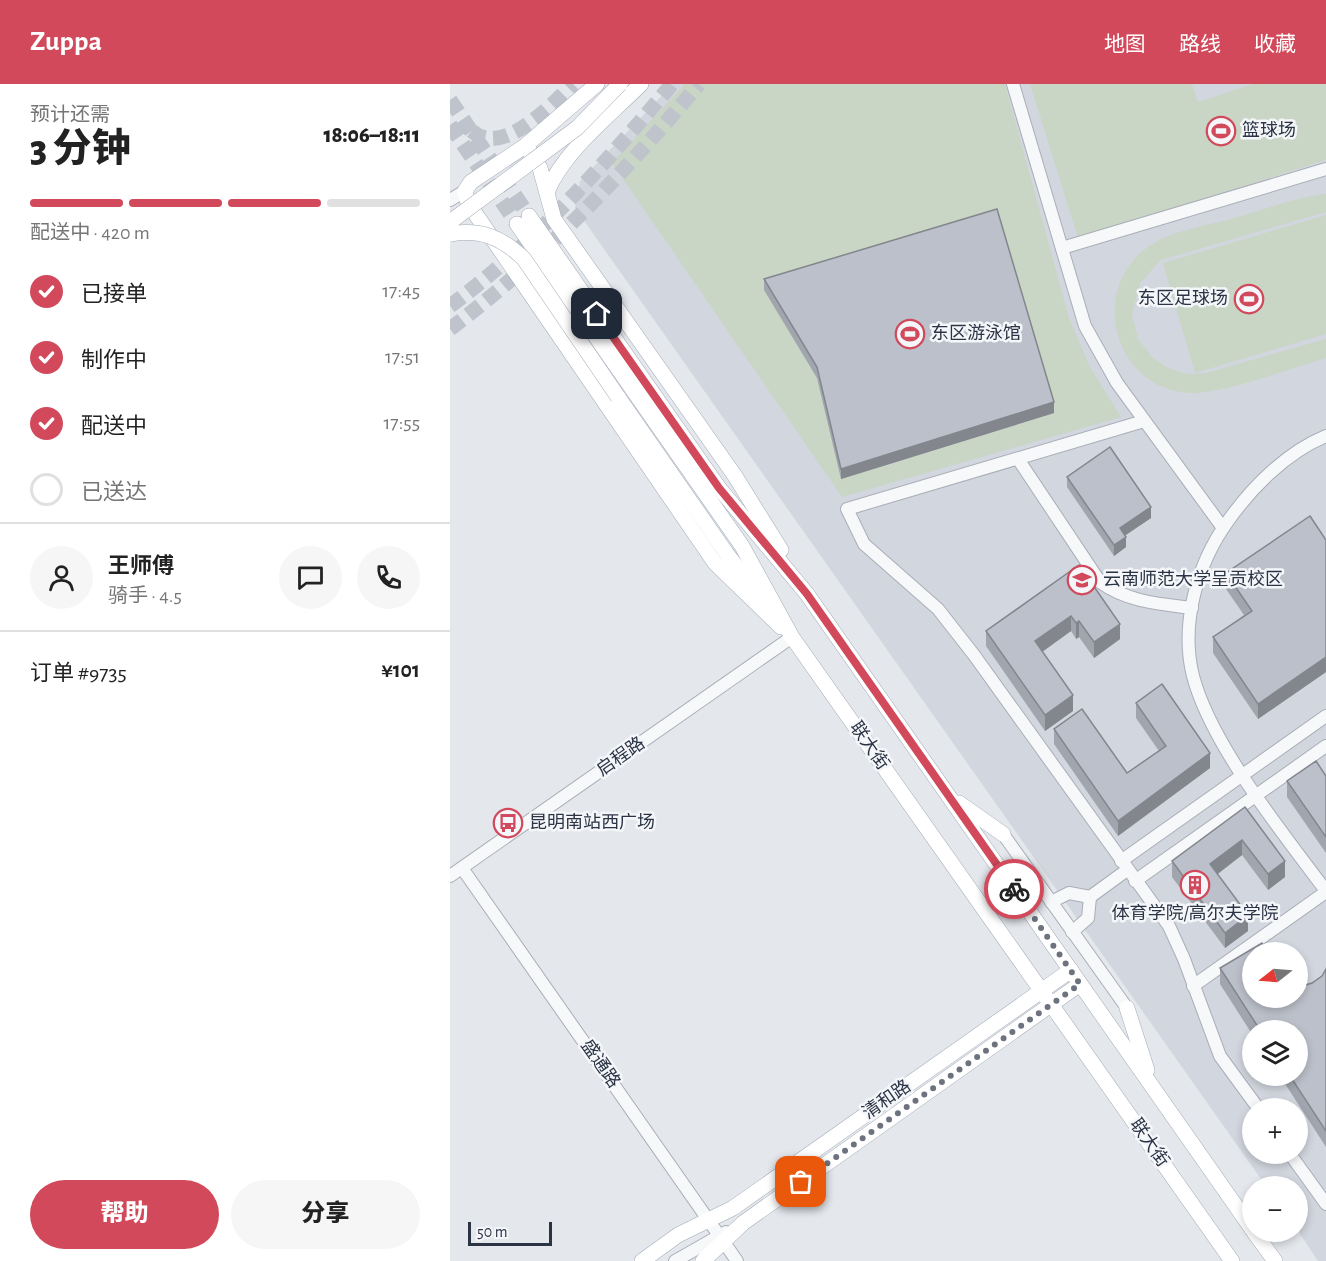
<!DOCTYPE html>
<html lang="zh">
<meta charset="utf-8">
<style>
body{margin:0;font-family:"Alegreya Sans","Noto Sans SC",sans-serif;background:#f6f6f6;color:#222;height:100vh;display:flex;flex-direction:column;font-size:22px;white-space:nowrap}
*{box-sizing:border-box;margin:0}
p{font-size:20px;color:#767676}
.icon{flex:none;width:33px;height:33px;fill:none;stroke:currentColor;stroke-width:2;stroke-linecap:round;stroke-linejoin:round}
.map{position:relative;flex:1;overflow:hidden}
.drawer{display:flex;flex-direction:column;background:#fff;width:450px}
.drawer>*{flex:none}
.needle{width:39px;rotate:253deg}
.buttons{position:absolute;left:792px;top:858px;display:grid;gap:12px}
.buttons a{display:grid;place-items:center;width:66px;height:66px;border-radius:50%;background:#fff;box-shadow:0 3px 9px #0003;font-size:30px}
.scale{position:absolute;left:18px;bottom:15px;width:84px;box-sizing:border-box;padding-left:6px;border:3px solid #2b3445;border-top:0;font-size:16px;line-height:21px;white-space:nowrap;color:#2b3445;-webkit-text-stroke:4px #f4f6f9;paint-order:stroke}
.pin{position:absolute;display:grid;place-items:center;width:51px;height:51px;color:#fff;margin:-26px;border-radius:12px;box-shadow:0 3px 9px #0006}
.courier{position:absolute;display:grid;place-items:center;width:60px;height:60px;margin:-30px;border:4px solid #d1495b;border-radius:50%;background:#fff;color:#222;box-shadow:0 2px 8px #0007}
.overview em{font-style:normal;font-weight:800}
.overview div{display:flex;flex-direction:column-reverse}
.overview{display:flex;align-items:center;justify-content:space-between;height:102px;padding:0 30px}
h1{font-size:39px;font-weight:800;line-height:45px}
.bar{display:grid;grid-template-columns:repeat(4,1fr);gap:9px 6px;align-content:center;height:72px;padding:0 30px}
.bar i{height:8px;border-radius:4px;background:#e0e0e0}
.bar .on{background:#d1495b}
.bar p{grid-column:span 4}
.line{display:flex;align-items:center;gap:15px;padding:0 30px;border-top:2px solid #e0e0e0}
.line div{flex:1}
.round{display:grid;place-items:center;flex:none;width:63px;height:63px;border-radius:32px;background:#f6f6f6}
ol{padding:0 30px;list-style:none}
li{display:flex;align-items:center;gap:18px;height:66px}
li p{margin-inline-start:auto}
li .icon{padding:6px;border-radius:50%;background:#d1495b;color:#fff;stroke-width:4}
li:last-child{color:#767676}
li i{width:33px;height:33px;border:3px solid #e0e0e0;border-radius:50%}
.button{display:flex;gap:12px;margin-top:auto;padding:12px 30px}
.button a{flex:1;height:69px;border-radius:36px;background:#d1495b;color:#fff;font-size:24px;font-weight:800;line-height:69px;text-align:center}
.button a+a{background:#f6f6f6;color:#222}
header{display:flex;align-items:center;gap:36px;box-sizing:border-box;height:84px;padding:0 30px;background:#d1495b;color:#fff}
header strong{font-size:28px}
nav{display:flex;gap:33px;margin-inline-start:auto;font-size:21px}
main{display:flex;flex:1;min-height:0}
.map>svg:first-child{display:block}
.built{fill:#d2d6de;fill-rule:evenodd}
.green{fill:#c9d6c5}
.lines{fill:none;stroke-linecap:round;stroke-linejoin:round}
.major-tunnel{stroke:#bfc3cb;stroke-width:15;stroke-dasharray:15 8;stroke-linecap:butt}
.minor-casing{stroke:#a9aeb7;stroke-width:14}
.major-casing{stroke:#a3abb8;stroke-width:16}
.minor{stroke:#f7f8fa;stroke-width:12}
.major{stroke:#fff;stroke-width:15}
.major-bridge-casing{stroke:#a3abb8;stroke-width:16;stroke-linecap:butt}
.major-bridge{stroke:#fff;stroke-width:15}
.wall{fill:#a1a5ae}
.shaded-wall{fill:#83868d}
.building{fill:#bbc0ca;stroke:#83868d;stroke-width:1.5}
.done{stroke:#6c737f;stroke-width:6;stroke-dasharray:0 10.8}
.route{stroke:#d1495b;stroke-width:8}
.labels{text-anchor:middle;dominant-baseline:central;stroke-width:5;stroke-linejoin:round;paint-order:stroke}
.poi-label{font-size:18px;fill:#2b3445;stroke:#f4f6f9;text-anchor:start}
.street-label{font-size:18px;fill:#2b3445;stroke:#f4f6f9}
</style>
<header>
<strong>Zuppa</strong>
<nav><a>地图</a><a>路线</a><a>收藏</a></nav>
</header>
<main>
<section class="drawer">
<div class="overview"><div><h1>3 分钟</h1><p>预计还需</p></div><em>18:06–18:11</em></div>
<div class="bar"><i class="on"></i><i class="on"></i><i class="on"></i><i></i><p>配送中 · 420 m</p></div>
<ol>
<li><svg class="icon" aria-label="check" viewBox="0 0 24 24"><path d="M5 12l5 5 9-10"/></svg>已接单<p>17:45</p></li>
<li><svg class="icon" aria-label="check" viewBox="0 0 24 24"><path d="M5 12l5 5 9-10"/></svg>制作中<p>17:51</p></li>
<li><svg class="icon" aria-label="check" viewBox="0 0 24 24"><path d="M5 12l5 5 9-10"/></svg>配送中<p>17:55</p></li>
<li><i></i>已送达</li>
</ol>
<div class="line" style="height:108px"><a class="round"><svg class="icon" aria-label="person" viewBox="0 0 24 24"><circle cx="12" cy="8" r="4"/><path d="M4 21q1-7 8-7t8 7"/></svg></a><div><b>王师傅</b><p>骑手 · 4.5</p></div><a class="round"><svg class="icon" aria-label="chat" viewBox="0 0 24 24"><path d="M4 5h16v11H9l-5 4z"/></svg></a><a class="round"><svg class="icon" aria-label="phone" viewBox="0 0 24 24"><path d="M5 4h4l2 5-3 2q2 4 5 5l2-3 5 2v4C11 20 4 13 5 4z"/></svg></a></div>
<div class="line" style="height:78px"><div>订单 #9735</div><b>¥101</b></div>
<div class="button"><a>帮助</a><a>分享</a></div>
</section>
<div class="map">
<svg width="876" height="1177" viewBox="0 0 876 1177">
<rect width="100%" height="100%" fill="#e4e7ec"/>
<path class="built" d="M223,0H876V1177H868L848,1147V1102H816L125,124L130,97ZM802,868H848V914H802ZM802,946H848V992H802ZM802,1024H848V1070H802Z"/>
<g class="green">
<polygon points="235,0 555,0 619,234 640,283 671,333 392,413 162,79"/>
<polygon points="580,0 742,0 748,18 803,0 876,0 876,76 628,154"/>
<path d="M876,110V128L711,176L690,199L682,230L688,255L702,273L718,284L737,290L756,289L876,255V274C842,284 772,310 740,309C664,305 637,206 698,163C721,146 757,142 784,134C814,126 845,113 876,110Z"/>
<polygon points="876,131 876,250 745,289 713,179"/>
</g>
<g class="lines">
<g class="major-tunnel">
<polyline points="0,16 79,132"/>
<polyline points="0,41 67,140"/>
<path d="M22,47C52,74 102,21 123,0"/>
<path d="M0,222C84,160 155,80 222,0"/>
<path d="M0,245C93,175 174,89 249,0"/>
</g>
<g class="minor-casing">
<g id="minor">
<polyline points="563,0 635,242 667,299 773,444"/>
<polyline points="0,116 15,107"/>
<polyline points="612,164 876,85"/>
<polyline points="694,337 397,425 414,460 488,525 524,571 719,842 734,875 770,972 808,1024"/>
<path d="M876,352C837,368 802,403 778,437C747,480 730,540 743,592C761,661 833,749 876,807"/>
<path d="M568,375L650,498C678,518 709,520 742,524"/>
<polyline points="553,750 677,924"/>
<polyline points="671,777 876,632"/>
<polyline points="12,784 287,1177"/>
<polyline points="0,792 342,553"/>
<polyline points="685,797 876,662"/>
<polyline points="640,813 677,786"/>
<polyline points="601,818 619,809 640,813"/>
<polyline points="622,848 638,834 640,813"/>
<polyline points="743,902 876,808"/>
<polyline points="840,1070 876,1120"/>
<polyline points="225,1177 276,1148"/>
</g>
</g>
<g class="major-casing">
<g id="major">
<polyline points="147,0 75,62 21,98 15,107 18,119 265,479 331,543"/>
<polyline points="78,65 90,84 104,135 285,392 331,466"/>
<path d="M97,108C113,68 160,31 191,0"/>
<polyline points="79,132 269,404 357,510 802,1145"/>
<polyline points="67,140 292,462 342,553 782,1177"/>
<polyline points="168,313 277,470 309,511"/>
<polyline points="509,719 553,750"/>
<polyline points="677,924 697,986"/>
<polyline points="804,1148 825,1177"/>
<polyline points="192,1177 228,1151 283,1124 621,886"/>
<polyline points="253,1177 293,1139 630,900"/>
</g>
</g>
<use href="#minor" class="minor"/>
<use href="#major" class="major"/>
<g class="major-bridge-casing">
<g id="major-bridge">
<polyline points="0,138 127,44 170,0"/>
<path d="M0,150C31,145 51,153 74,175L168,313"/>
</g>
</g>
<use href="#major-bridge" class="major-bridge"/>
</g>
<g class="wall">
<polygon points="314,195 604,329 391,395 367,294 314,206"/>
<polygon points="617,393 701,434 675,451 676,463 664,472 617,403"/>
<polygon points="876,456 876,588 808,635 763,569 763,553 794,531 776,505 776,489"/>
<polygon points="629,481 670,555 644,574 629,553 626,555 621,547 592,568 623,627 595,647 536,562 536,547"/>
<polygon points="686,619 760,684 668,752 604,660 604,645 677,689 709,667 686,634"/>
<polygon points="876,692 876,769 837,713 837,697"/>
<polygon points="795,723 835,793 818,806 792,771 767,790 798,847 775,864 722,793 722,777"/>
<polygon points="770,884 802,914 862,899 872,892 876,885 876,1063 830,992 848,992 848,946 802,946 802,950 770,900"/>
</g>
<g class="shaded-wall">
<polygon points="604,318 604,329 391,395 391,385"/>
<polygon points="701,423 701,434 670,455 670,444"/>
<polygon points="676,453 676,463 664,472 664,461"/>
<polygon points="621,532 621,547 585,573 585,557"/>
<polygon points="629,537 629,553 626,555 626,539"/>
<polygon points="670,540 670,555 644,574 644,558"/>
<polygon points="876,573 876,588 808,635 808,620"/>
<polygon points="623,611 623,627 595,647 595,631"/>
<polygon points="760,669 760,684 668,752 668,737"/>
<polygon points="792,756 792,771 760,796 760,780"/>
<polygon points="835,777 835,793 818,806 818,790"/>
<polygon points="798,831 798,847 775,864 775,849"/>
</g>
<g class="building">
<polygon points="547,125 604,318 391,385 367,283 314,195"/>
<polygon points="660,363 701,423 670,444 676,453 664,461 617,393"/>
<polygon points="860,432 876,456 876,573 808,620 763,553 802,527 776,489"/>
<polygon points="629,481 670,540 644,558 629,537 626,539 621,532 585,557 623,611 595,631 536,547"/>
<polygon points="712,600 760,669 668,737 604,645 632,625 677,689 716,662 686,619"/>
<polygon points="866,677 876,692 876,753 837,697"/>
<polygon points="795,723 835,777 818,790 792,756 760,780 798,831 775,849 722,777"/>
<polygon points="812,859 817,868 802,868 802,914 848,914 848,900 853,902 862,899 872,892 876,885 876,1047 840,992 848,992 848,946 810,946 770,884"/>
</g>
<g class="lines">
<polyline class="done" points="351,1098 630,900 564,805"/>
<polyline class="route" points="147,230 269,404 357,510 564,805"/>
</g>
<defs>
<g id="stadium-ring" transform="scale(1.5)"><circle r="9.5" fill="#f4f6f9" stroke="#d1495b" stroke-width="1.5"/><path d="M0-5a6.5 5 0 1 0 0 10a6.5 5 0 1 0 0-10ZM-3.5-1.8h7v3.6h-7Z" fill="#d1495b"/></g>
<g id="university-ring" transform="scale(1.5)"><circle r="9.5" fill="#f4f6f9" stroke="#d1495b" stroke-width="1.5"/><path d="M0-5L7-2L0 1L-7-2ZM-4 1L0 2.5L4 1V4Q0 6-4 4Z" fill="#d1495b"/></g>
<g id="bus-ring" transform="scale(1.5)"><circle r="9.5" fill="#f4f6f9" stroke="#d1495b" stroke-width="1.5"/><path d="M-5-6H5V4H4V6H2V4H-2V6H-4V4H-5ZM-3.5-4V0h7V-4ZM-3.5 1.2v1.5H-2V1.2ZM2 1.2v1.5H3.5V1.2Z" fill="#d1495b"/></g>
<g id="building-ring" transform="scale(1.5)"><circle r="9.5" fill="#f4f6f9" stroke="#d1495b" stroke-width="1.5"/><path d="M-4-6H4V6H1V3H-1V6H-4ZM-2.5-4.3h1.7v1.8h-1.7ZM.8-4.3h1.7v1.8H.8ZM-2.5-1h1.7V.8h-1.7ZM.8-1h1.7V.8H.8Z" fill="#d1495b"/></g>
</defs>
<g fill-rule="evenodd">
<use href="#stadium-ring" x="771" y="47"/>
<use href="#stadium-ring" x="799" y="215"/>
<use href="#stadium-ring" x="460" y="250"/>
<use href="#university-ring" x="632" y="496"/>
<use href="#bus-ring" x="58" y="739"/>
<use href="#building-ring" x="745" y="801"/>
</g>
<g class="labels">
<g class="poi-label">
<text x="792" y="47">篮球场</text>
<text x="778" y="215" text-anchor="end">东区足球场</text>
<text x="481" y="250">东区游泳馆</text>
<text x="653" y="496">云南师范大学呈贡校区</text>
<text x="79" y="739">昆明南站西广场</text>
<text x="745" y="830" text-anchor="middle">体育学院/高尔夫学院</text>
</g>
<g class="street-label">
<text transform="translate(419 662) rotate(55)">联大街</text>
<text transform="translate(171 673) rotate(-35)">启程路</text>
<text transform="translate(150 980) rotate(55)">盛通路</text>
<text transform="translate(437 1016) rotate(-35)">清和路</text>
<text transform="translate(699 1059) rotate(55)">联大街</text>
</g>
</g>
</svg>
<div class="buttons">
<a><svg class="needle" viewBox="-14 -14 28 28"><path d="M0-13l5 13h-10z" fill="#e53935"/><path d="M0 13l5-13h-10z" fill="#767676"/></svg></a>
<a><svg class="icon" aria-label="layers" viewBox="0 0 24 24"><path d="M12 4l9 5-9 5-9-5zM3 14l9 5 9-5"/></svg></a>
<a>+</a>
<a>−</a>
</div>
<div class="scale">50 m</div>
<div class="pin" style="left:351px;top:1098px;background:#ea580c"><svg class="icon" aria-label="bag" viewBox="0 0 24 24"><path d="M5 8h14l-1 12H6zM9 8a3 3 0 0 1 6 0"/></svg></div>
<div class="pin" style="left:147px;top:230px;background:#1f2937"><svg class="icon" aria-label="home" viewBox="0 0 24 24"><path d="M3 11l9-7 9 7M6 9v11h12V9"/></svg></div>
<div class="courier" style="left:564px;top:805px"><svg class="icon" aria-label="bike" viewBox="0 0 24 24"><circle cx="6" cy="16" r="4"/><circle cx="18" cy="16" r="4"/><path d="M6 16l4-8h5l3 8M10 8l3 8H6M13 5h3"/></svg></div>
</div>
</main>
